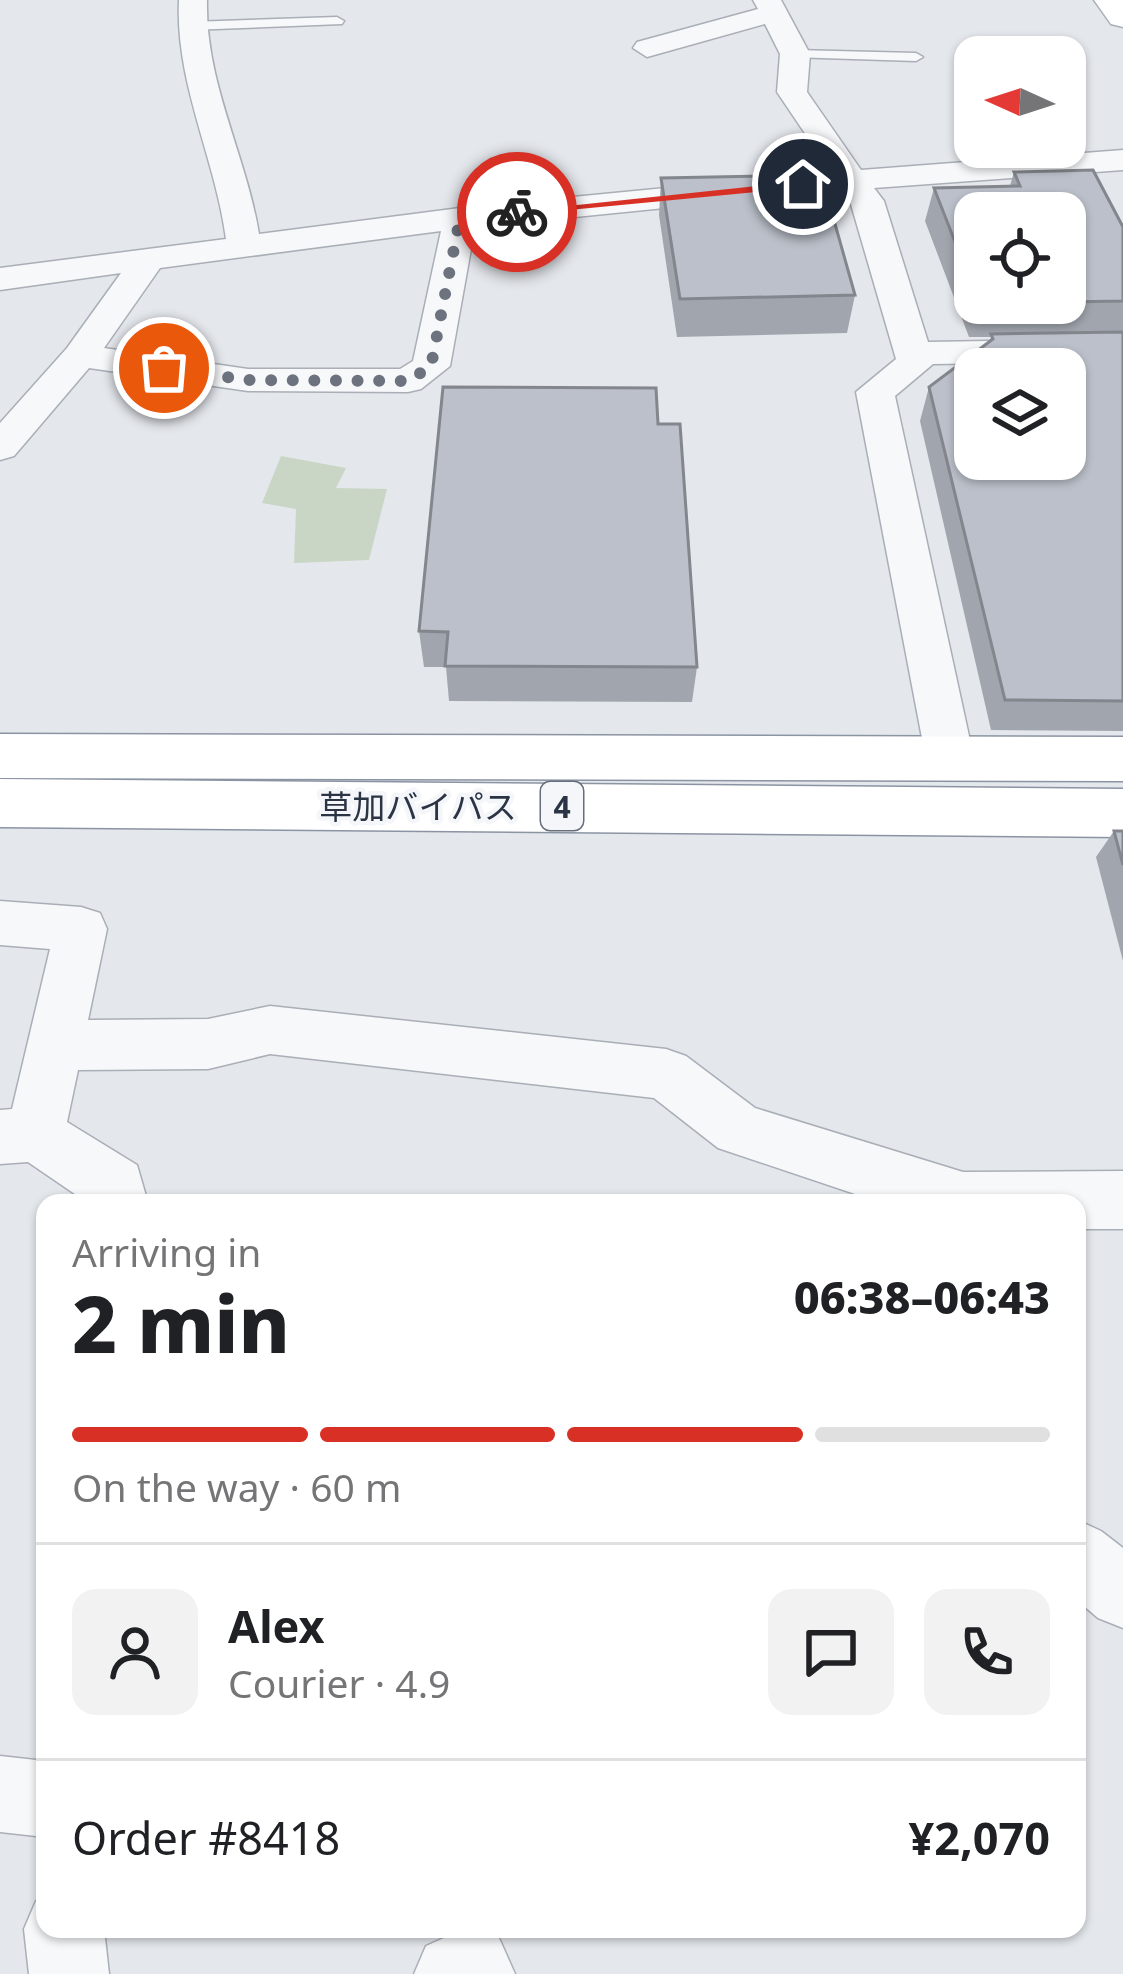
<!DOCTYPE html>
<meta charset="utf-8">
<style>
body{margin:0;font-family:"Noto Sans","Noto Sans JP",sans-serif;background:#f2f2f2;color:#202124;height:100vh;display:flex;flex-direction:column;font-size:45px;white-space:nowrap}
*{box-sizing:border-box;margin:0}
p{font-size:39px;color:#757577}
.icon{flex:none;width:66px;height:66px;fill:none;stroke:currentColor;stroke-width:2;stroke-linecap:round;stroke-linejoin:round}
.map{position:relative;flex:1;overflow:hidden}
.sheet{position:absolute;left:36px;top:1194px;width:1050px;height:744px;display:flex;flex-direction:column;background:#fff;border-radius:24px;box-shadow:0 3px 9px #0004}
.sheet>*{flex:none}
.needle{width:78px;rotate:273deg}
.controls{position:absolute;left:954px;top:36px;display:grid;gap:24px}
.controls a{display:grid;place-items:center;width:132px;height:132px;border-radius:24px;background:#fff;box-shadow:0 3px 9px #0004;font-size:60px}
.pin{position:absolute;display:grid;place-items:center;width:102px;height:102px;color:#fff;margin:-51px;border:6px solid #fff;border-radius:50%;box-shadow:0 3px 12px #0007}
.courier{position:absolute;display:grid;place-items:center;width:120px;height:120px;margin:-60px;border:9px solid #d93025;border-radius:50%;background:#fff;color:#222;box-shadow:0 3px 15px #0007}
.headline em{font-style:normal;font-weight:800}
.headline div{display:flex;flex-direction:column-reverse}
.headline{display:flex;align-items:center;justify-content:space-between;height:204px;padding:0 36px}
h1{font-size:78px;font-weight:800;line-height:90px}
.bar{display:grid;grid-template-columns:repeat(4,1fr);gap:18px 12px;align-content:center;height:144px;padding:0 36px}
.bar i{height:15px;border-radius:9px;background:#e0e0e0}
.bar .current{background:#d93025}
.bar p{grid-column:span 4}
.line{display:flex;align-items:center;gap:30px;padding:0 36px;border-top:3px solid #e0e0e0}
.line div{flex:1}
.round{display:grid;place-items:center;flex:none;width:126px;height:126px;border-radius:24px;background:#f2f2f2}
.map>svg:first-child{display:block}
.green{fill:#c9d6c5}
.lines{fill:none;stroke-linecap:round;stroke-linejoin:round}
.service-casing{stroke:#a9aeb7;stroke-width:3}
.minor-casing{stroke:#a9aeb7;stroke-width:3}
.secondary-casing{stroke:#a9aeb7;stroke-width:3}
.trunk-casing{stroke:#8b94a3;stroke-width:3}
.service{fill:#f7f8fa;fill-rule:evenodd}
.minor{fill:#f7f8fa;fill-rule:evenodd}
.secondary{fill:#fff;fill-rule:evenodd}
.trunk{fill:#fff;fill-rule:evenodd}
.wall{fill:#a1a5ae;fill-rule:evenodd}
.building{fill:#bbc0ca;stroke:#83868d;stroke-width:3;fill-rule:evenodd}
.route{fill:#d93025}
.done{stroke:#6c737f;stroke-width:12;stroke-dasharray:0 21.6}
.labels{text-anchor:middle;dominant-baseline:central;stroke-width:9;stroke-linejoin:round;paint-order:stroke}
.shield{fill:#f4f6f9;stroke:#676e7b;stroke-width:3}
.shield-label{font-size:30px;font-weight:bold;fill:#2b3445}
.street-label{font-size:33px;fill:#2b3445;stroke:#f4f6f9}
</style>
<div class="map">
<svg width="1123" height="1974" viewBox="0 0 1123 1974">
<rect width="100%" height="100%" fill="#e4e7ec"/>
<polygon class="green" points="281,456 346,468 336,488 387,489 369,560 294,563 296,509 262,503"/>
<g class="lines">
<g class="service-casing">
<g id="service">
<polygon points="337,17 344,21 342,24 190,30 183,26 190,22"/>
<polygon points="795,50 916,53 923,57 916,61 790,57 788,54"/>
</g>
</g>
<g class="minor-casing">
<g id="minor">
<path d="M179,0H207C205,83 246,154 259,234L460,208L831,172L777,92L780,54L765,24L647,57L633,48L637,42L758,9L753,0H781L810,54L807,92L861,170L1123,150V170L874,188L884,201L928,342L1123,339V361L933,364L895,396L974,759L967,772L950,777L933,772L926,759L856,392L896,359L850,201L843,190L475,227L450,366L421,389L408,392L248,391L89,368L14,456L0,460V423L67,348L121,273L0,290V268L226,239C215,157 175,83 179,0ZM441,231L413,361L400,369H248L104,348L160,268Z"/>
<polygon points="0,901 81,907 100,913 107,929 88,1020 208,1019 270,1006 666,1049 686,1056 755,1108 963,1172 1123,1171 1123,1229 1077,1229 1077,1203 882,1203 718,1148 654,1098 270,1054 208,1069 78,1070 67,1122 137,1165 148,1203 88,1203 28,1162 0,1164 0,1110 12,1109 50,949 0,945"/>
<polygon points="1077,1520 1101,1531 1123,1548 1123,1628 1098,1618 1077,1600"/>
<polygon points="0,1756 45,1761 45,1837 0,1832"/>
<polygon points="45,1897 45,1929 104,1929 109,1974 29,1974 24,1929 36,1901"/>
<polygon points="464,1929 499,1938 515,1974 414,1974 426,1946"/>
</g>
</g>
<g class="secondary-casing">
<polygon id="secondary" points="1094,0 1123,0 1123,27 1111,24"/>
</g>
<g class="trunk-casing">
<g id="trunk">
<polygon points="0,734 1123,737 1123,781 0,778"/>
<polygon points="0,779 1123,789 1123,837 0,827"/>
</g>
</g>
<use href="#service" class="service"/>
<use href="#minor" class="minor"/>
<use href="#secondary" class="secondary"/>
<use href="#trunk" class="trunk"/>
</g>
<g class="wall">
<polygon points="765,168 855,295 847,333 677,337 659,215 661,178 764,176"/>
<path d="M1014,172L1123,227V731L991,730L920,421L929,387L989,342L991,337H969L925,221L934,188L1010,186ZM975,213L1065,303H975Z"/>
<polygon points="658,424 697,667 692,702 449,701 446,667 424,667 419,631"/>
<polygon points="1114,831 1123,831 1123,961 1096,857"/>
</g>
<g class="building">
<polygon points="819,167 855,295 680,299 661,178 767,176 765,168"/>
<polygon points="1093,170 1123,227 1123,301 1065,302 1065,213 975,213 975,293 934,188 1020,186 1014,172"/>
<path d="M1123,332V701L1005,700L929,387L993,339L991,334ZM975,369H1065V459H975Z"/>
<polygon points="443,387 656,388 658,424 680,424 697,667 445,666 448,632 419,631"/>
<polygon points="1114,831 1123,831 1123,865"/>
</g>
<polygon class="route" points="803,181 808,187 517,215 511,212"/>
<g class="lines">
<polyline class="done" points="164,368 248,380 408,381 431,366 460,218 517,212"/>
</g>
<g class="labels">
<rect class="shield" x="541" y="782" width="42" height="48" rx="9"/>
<g class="shield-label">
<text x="562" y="806">4</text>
</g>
<g class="street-label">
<text x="418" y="806">草加バイパス</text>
</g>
</g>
</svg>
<div class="controls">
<a><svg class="needle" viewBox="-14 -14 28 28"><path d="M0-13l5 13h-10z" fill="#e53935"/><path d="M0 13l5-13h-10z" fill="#757577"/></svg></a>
<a><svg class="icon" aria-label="locate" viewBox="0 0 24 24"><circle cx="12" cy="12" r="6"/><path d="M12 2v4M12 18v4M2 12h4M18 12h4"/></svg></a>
<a><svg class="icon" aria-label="layers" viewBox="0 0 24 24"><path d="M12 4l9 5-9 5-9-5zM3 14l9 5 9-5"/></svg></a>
</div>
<div class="pin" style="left:164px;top:368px;background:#ea580c"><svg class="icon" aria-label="bag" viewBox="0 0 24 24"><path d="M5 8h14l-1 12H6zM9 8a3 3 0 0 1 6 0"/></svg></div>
<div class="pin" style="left:803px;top:184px;background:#1f2937"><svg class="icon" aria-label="home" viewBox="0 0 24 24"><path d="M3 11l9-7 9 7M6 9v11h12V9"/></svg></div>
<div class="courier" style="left:517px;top:212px"><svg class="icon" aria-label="bike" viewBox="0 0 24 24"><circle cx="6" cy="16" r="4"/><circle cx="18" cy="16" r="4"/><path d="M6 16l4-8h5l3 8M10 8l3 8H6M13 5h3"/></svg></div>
<section class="sheet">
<div class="headline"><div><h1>2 min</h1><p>Arriving in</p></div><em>06:38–06:43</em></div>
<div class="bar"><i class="current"></i><i class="current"></i><i class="current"></i><i></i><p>On the way · 60 m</p></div>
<div class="line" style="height:216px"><a class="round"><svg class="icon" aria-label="person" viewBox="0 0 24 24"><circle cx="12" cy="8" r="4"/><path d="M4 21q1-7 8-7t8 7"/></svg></a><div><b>Alex</b><p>Courier · 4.9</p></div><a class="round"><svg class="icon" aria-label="chat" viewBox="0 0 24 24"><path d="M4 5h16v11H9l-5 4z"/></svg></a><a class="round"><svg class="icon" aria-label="phone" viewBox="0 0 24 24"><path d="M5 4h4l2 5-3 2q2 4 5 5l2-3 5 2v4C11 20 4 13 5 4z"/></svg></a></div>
<div class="line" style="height:156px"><div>Order #8418</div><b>¥2,070</b></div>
</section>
</div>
